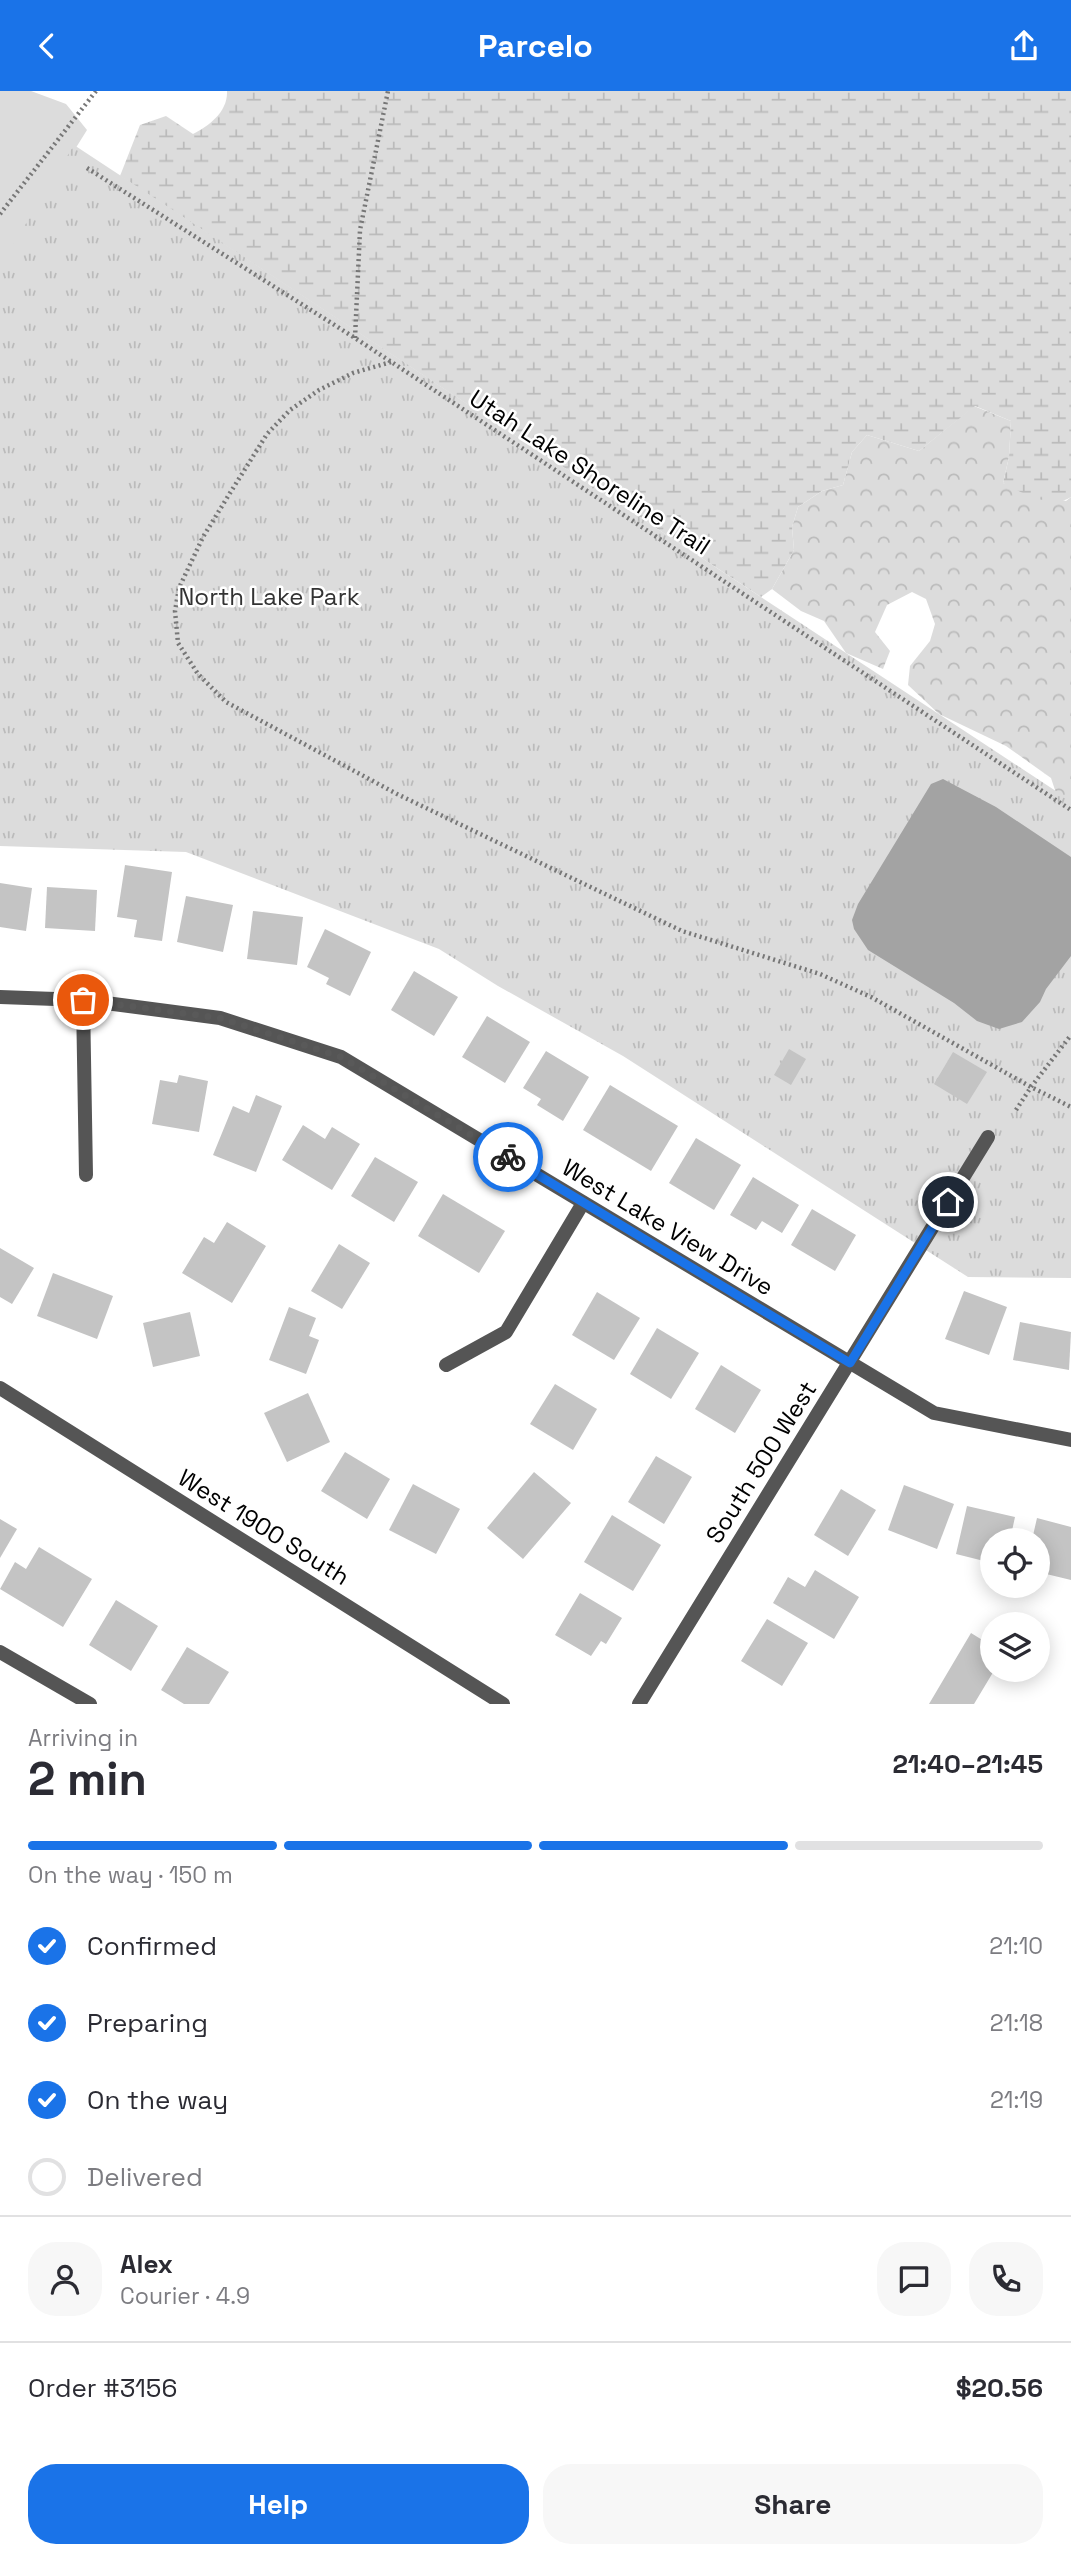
<!DOCTYPE html>
<meta charset="utf-8">
<style>
body{margin:0;font-family:"Space Grotesk",sans-serif;background:#f7f7f7;color:#2b2b33;height:100vh;display:flex;flex-direction:column;font-size:26px;white-space:nowrap}
*{box-sizing:border-box;margin:0}
p{font-size:23px;color:#7c7c81}
.icon{flex:none;width:38px;height:38px;fill:none;stroke:currentColor;stroke-width:2;stroke-linecap:round;stroke-linejoin:round}
.map{position:relative;height:1613px;overflow:hidden}
.details{display:flex;flex-direction:column;background:#fff;flex:1}
.details>*{flex:none}
.tools{position:absolute;left:980px;top:1437px;display:grid;gap:14px}
.tools a{display:grid;place-items:center;width:70px;height:70px;border-radius:50%;background:#fff;box-shadow:0 4px 18px #0003;font-size:35px}
.pin{position:absolute;display:grid;place-items:center;width:60px;height:60px;color:#fff;margin:-30px;border:4px solid #fff;border-radius:50%;box-shadow:0 2px 7px #0007}
.courier{position:absolute;display:grid;place-items:center;width:70px;height:70px;margin:-35px;border:5px solid #1a73e8;border-radius:50%;background:#fff;color:#222;box-shadow:0 2px 9px #0007}
.head em{font-style:normal;font-weight:800}
.head div{display:flex;flex-direction:column-reverse}
.head{display:flex;align-items:center;justify-content:space-between;height:119px;padding:0 28px}
h1{font-size:46px;font-weight:800;line-height:52px}
.bar{display:grid;grid-template-columns:repeat(4,1fr);gap:10px 7px;align-content:center;height:84px;padding:0 28px}
.bar i{height:9px;border-radius:5px;background:#e1e1e2}
.bar .current{background:#1a73e8}
.bar p{grid-column:span 4}
.line{display:flex;align-items:center;gap:18px;padding:0 28px;border-top:2px solid #e1e1e2}
.line div{flex:1}
.round{display:grid;place-items:center;flex:none;width:74px;height:74px;border-radius:28px;background:#f7f7f7}
ol{padding:0 28px;list-style:none}
li{display:flex;align-items:center;gap:21px;height:77px}
li p{margin-inline-start:auto}
li .icon{padding:7px;border-radius:50%;background:#1a73e8;color:#fff;stroke-width:4}
li:last-child{color:#7c7c81}
li i{width:38px;height:38px;border:4px solid #e1e1e2;border-radius:50%}
.button{display:flex;gap:14px;margin-top:auto;padding:14px 28px}
.button a{flex:1;height:80px;border-radius:28px;background:#1a73e8;color:#fff;font-size:28px;font-weight:800;line-height:80px;text-align:center}
.button a+a{background:#f7f7f7;color:#2b2b33}
header{display:flex;justify-content:space-between;align-items:center;height:91px;padding:0 28px;background:#1a73e8;color:#fff;font-size:32px;font-weight:800}
.map>svg:first-child{display:block}
.green{fill:#dcdcdc}
.forest{fill:url(#forest-crowns)}
.wetland{fill:url(#wetland-marsh)}
.park{fill:url(#park-tufts)}
.water{fill:#a3a3a3}
.building{fill:#c4c4c4}
.lines{fill:none;stroke-linecap:round;stroke-linejoin:round}
.path{stroke:#777;stroke-width:4.5;stroke-dasharray:2 3.5;stroke-linecap:butt}
.minor{stroke:#555;stroke-width:14}
.tertiary{stroke:#555;stroke-width:14}
.done{stroke:#595959;stroke-width:7;stroke-dasharray:0 12.6}
.route{stroke:#1a73e8;stroke-width:9}
.labels{text-anchor:middle;dominant-baseline:central;stroke-width:5;stroke-linejoin:round;paint-order:stroke}
.street-label{font-size:24px;fill:#000;stroke:#fff}
.park-label{font-size:24px;fill:#333;stroke:#fff}
</style>
<header><svg class="icon" aria-label="back" viewBox="0 0 24 24"><path d="M15 5l-7 7 7 7"/></svg>Parcelo<svg class="icon" aria-label="share" viewBox="0 0 24 24"><path d="M12 15V3M7 8l5-5 5 5M5 13v7h14v-7"/></svg></header>
<div class="map">
<svg width="1071" height="1613" viewBox="0 0 1071 1613">
<defs>
<pattern id="forest-crowns" width="20" height="18" patternUnits="userSpaceOnUse" patternTransform="scale(1.75)"><rect width="20" height="18" fill="#dcdcdc"/><path d="M2 6a3 3 0 1 1 6 0M12 15a3 3 0 1 1 6 0" fill="none" stroke="#bbb"/></pattern>
<pattern id="wetland-marsh" width="20" height="14" patternUnits="userSpaceOnUse" patternTransform="scale(1.75)"><rect width="20" height="14" fill="#dcdcdc"/><path d="M1 5h8M5 5V1M11 12h8M15 12V8" fill="none" stroke="#bbb"/></pattern>
<pattern id="park-tufts" width="24" height="20" patternUnits="userSpaceOnUse" patternTransform="scale(1.75)"><rect width="24" height="20" fill="#dcdcdc"/><path d="M3 7l-1-3M5 7V3M7 7l1-3M15 17l-1-3M17 17v-4M19 17l1-3" fill="none" stroke="#bbb"/></pattern>
</defs>
<rect width="100%" height="100%" fill="#fff"/>
<polygon class="green" points="0,0 31,0 66,13 87,39 0,178"/>
<polygon class="forest" points="974,315 1011,330 1009,366 1003,392 1066,410 1071,406 1071,731 1064,726 1051,687 1006,655 939,623 908,594 910,575 930,550 935,533 926,508 912,501 887,514 875,541 890,560 883,578 846,562 824,530 801,520 772,498 794,459 792,436 798,416 822,400 843,394 852,361 867,344 919,360"/>
<path class="wetland" d="M227,0H1071V406C1053,419 1020,401 1003,392L1009,366L1011,330L975,315L919,360L867,344L852,361L843,394L822,400L798,416L792,436L794,459L772,498L761,506L120,85L140,34L166,25L193,43C209,35 228,21 227,0Z"/>
<polygon class="park" points="74,54 1071,710 1071,1187 968,1186 623,965 498,895 439,858 186,761 0,755 0,175"/>
<polygon class="water" points="943,688 996,716 1071,766 1071,865 1046,898 1040,911 1022,931 999,938 977,930 954,912 868,859 854,838 852,829 858,813 931,693"/>
<g class="building">
<polygon points="125,774 172,781 162,850 134,846 137,829 117,826"/>
<polygon points="0,792 32,797 26,840 0,836"/>
<polygon points="47,796 97,799 95,840 45,837"/>
<polygon points="186,805 233,814 223,861 177,851"/>
<polygon points="253,820 303,826 297,874 247,868"/>
<polygon points="325,838 371,861 350,905 326,893 329,887 307,876"/>
<polygon points="414,880 458,906 434,945 391,919"/>
<polygon points="487,925 530,951 505,992 462,966"/>
<polygon points="789,958 806,968 791,994 774,984"/>
<polygon points="546,960 589,986 563,1030 537,1014 541,1008 523,997"/>
<polygon points="953,961 987,981 967,1013 934,993"/>
<polygon points="179,984 208,990 199,1041 152,1033 160,989 177,992"/>
<polygon points="610,994 678,1035 651,1080 583,1039"/>
<polygon points="256,1004 282,1015 256,1081 213,1064 233,1015 249,1022"/>
<polygon points="303,1034 325,1048 332,1036 360,1053 332,1099 282,1069"/>
<polygon points="696,1047 741,1074 714,1119 669,1092"/>
<polygon points="375,1066 418,1091 394,1131 351,1105"/>
<polygon points="753,1086 799,1114 782,1142 762,1130 756,1139 730,1124"/>
<polygon points="443,1103 505,1140 479,1182 418,1145"/>
<polygon points="812,1118 856,1144 835,1180 791,1154"/>
<polygon points="227,1131 266,1155 232,1212 182,1182 204,1146 214,1152"/>
<polygon points="339,1153 370,1172 342,1218 311,1200"/>
<polygon points="0,1157 34,1177 12,1213 0,1206"/>
<polygon points="53,1182 113,1205 97,1248 37,1225"/>
<polygon points="964,1200 1007,1216 989,1264 945,1248"/>
<polygon points="597,1201 640,1227 614,1269 572,1244"/>
<polygon points="289,1216 316,1227 309,1245 319,1249 306,1283 269,1269"/>
<polygon points="190,1221 200,1265 153,1276 143,1232"/>
<polygon points="1020,1231 1071,1241 1069,1279 1013,1269"/>
<polygon points="657,1237 699,1262 671,1308 630,1283"/>
<polygon points="721,1274 761,1299 735,1342 695,1318"/>
<polygon points="555,1293 597,1318 573,1359 530,1333"/>
<polygon points="308,1302 330,1351 287,1371 264,1322"/>
<polygon points="345,1361 390,1388 367,1428 321,1400"/>
<polygon points="656,1365 692,1386 664,1433 628,1411"/>
<polygon points="534,1381 571,1412 523,1468 487,1437"/>
<polygon points="413,1393 460,1418 436,1463 389,1439"/>
<polygon points="904,1394 954,1413 937,1458 888,1439"/>
<polygon points="841,1398 876,1419 848,1465 814,1444"/>
<polygon points="967,1415 1015,1426 1010,1449 992,1449 992,1472 956,1463"/>
<polygon points="612,1424 661,1454 633,1500 584,1471"/>
<polygon points="1037,1427 1071,1436 1071,1489 1038,1481 1038,1449 1032,1449"/>
<polygon points="0,1428 17,1438 0,1467"/>
<polygon points="39,1456 92,1488 63,1536 0,1498 15,1471 26,1478"/>
<polygon points="815,1479 859,1506 834,1548 773,1512 788,1486 805,1496"/>
<polygon points="580,1502 622,1527 606,1553 601,1550 591,1565 555,1544"/>
<polygon points="116,1509 158,1535 131,1580 89,1554"/>
<polygon points="767,1528 808,1552 782,1595 741,1570"/>
<polygon points="971,1542 992,1555 992,1578 995,1578 974,1613 929,1613"/>
<polygon points="187,1556 229,1581 209,1613 184,1613 161,1599"/>
</g>
<g class="lines">
<g class="path">
<polyline points="87,77 355,247 1071,719"/>
<polyline points="0,123 96,0"/>
<polyline points="355,247 360,139 388,0"/>
<polyline points="391,271 353,282 319,299 290,319 267,343 230,402 203,446 179,497 175,520 178,552 198,583 226,611 397,703 682,840 820,883 871,906 1031,996 1071,1016"/>
<polyline points="1016,1019 1031,996 1071,944"/>
</g>
<g class="minor">
<polyline points="0,906 83,909 220,927 341,966 934,1322 1071,1349"/>
<polyline points="83,909 86,1084"/>
<polyline points="446,1274 506,1241 583,1112"/>
<polyline points="0,1561 90,1613"/>
<polyline points="639,1613 988,1046"/>
</g>
<polyline class="tertiary" points="0,1297 503,1613"/>
</g>
<g class="lines">
<polyline class="done" points="83,909 220,927 341,966 508,1066"/>
<polyline class="route" points="508,1066 850,1272 948,1111"/>
</g>
<g class="labels">
<g class="street-label">
<text transform="translate(590 381) rotate(33)">Utah Lake Shoreline Trail</text>
<text transform="translate(668 1136) rotate(31)">West Lake View Drive</text>
<text transform="translate(761 1371) rotate(-58)">South 500 West</text>
<text transform="translate(264 1436) rotate(32)">West 1900 South</text>
</g>
<g class="park-label">
<text x="269" y="505">North Lake Park</text>
</g>
</g>
</svg>
<div class="tools">
<a><svg class="icon" aria-label="locate" viewBox="0 0 24 24"><circle cx="12" cy="12" r="6"/><path d="M12 2v4M12 18v4M2 12h4M18 12h4"/></svg></a>
<a><svg class="icon" aria-label="layers" viewBox="0 0 24 24"><path d="M12 4l9 5-9 5-9-5zM3 14l9 5 9-5"/></svg></a>
</div>
<div class="pin" style="left:83px;top:909px;background:#ea580c"><svg class="icon" aria-label="bag" viewBox="0 0 24 24"><path d="M5 8h14l-1 12H6zM9 8a3 3 0 0 1 6 0"/></svg></div>
<div class="pin" style="left:948px;top:1111px;background:#1f2937"><svg class="icon" aria-label="home" viewBox="0 0 24 24"><path d="M3 11l9-7 9 7M6 9v11h12V9"/></svg></div>
<div class="courier" style="left:508px;top:1066px"><svg class="icon" aria-label="bike" viewBox="0 0 24 24"><circle cx="6" cy="16" r="4"/><circle cx="18" cy="16" r="4"/><path d="M6 16l4-8h5l3 8M10 8l3 8H6M13 5h3"/></svg></div>
</div>
<section class="details">
<div class="head"><div><h1>2 min</h1><p>Arriving in</p></div><em>21:40–21:45</em></div>
<div class="bar"><i class="current"></i><i class="current"></i><i class="current"></i><i></i><p>On the way · 150 m</p></div>
<ol>
<li><svg class="icon" aria-label="check" viewBox="0 0 24 24"><path d="M5 12l5 5 9-10"/></svg>Confirmed<p>21:10</p></li>
<li><svg class="icon" aria-label="check" viewBox="0 0 24 24"><path d="M5 12l5 5 9-10"/></svg>Preparing<p>21:18</p></li>
<li><svg class="icon" aria-label="check" viewBox="0 0 24 24"><path d="M5 12l5 5 9-10"/></svg>On the way<p>21:19</p></li>
<li><i></i>Delivered</li>
</ol>
<div class="line" style="height:126px"><a class="round"><svg class="icon" aria-label="person" viewBox="0 0 24 24"><circle cx="12" cy="8" r="4"/><path d="M4 21q1-7 8-7t8 7"/></svg></a><div><b>Alex</b><p>Courier · 4.9</p></div><a class="round"><svg class="icon" aria-label="chat" viewBox="0 0 24 24"><path d="M4 5h16v11H9l-5 4z"/></svg></a><a class="round"><svg class="icon" aria-label="phone" viewBox="0 0 24 24"><path d="M5 4h4l2 5-3 2q2 4 5 5l2-3 5 2v4C11 20 4 13 5 4z"/></svg></a></div>
<div class="line" style="height:91px"><div>Order #3156</div><b>$20.56</b></div>
<div class="button"><a>Help</a><a>Share</a></div>
</section>
